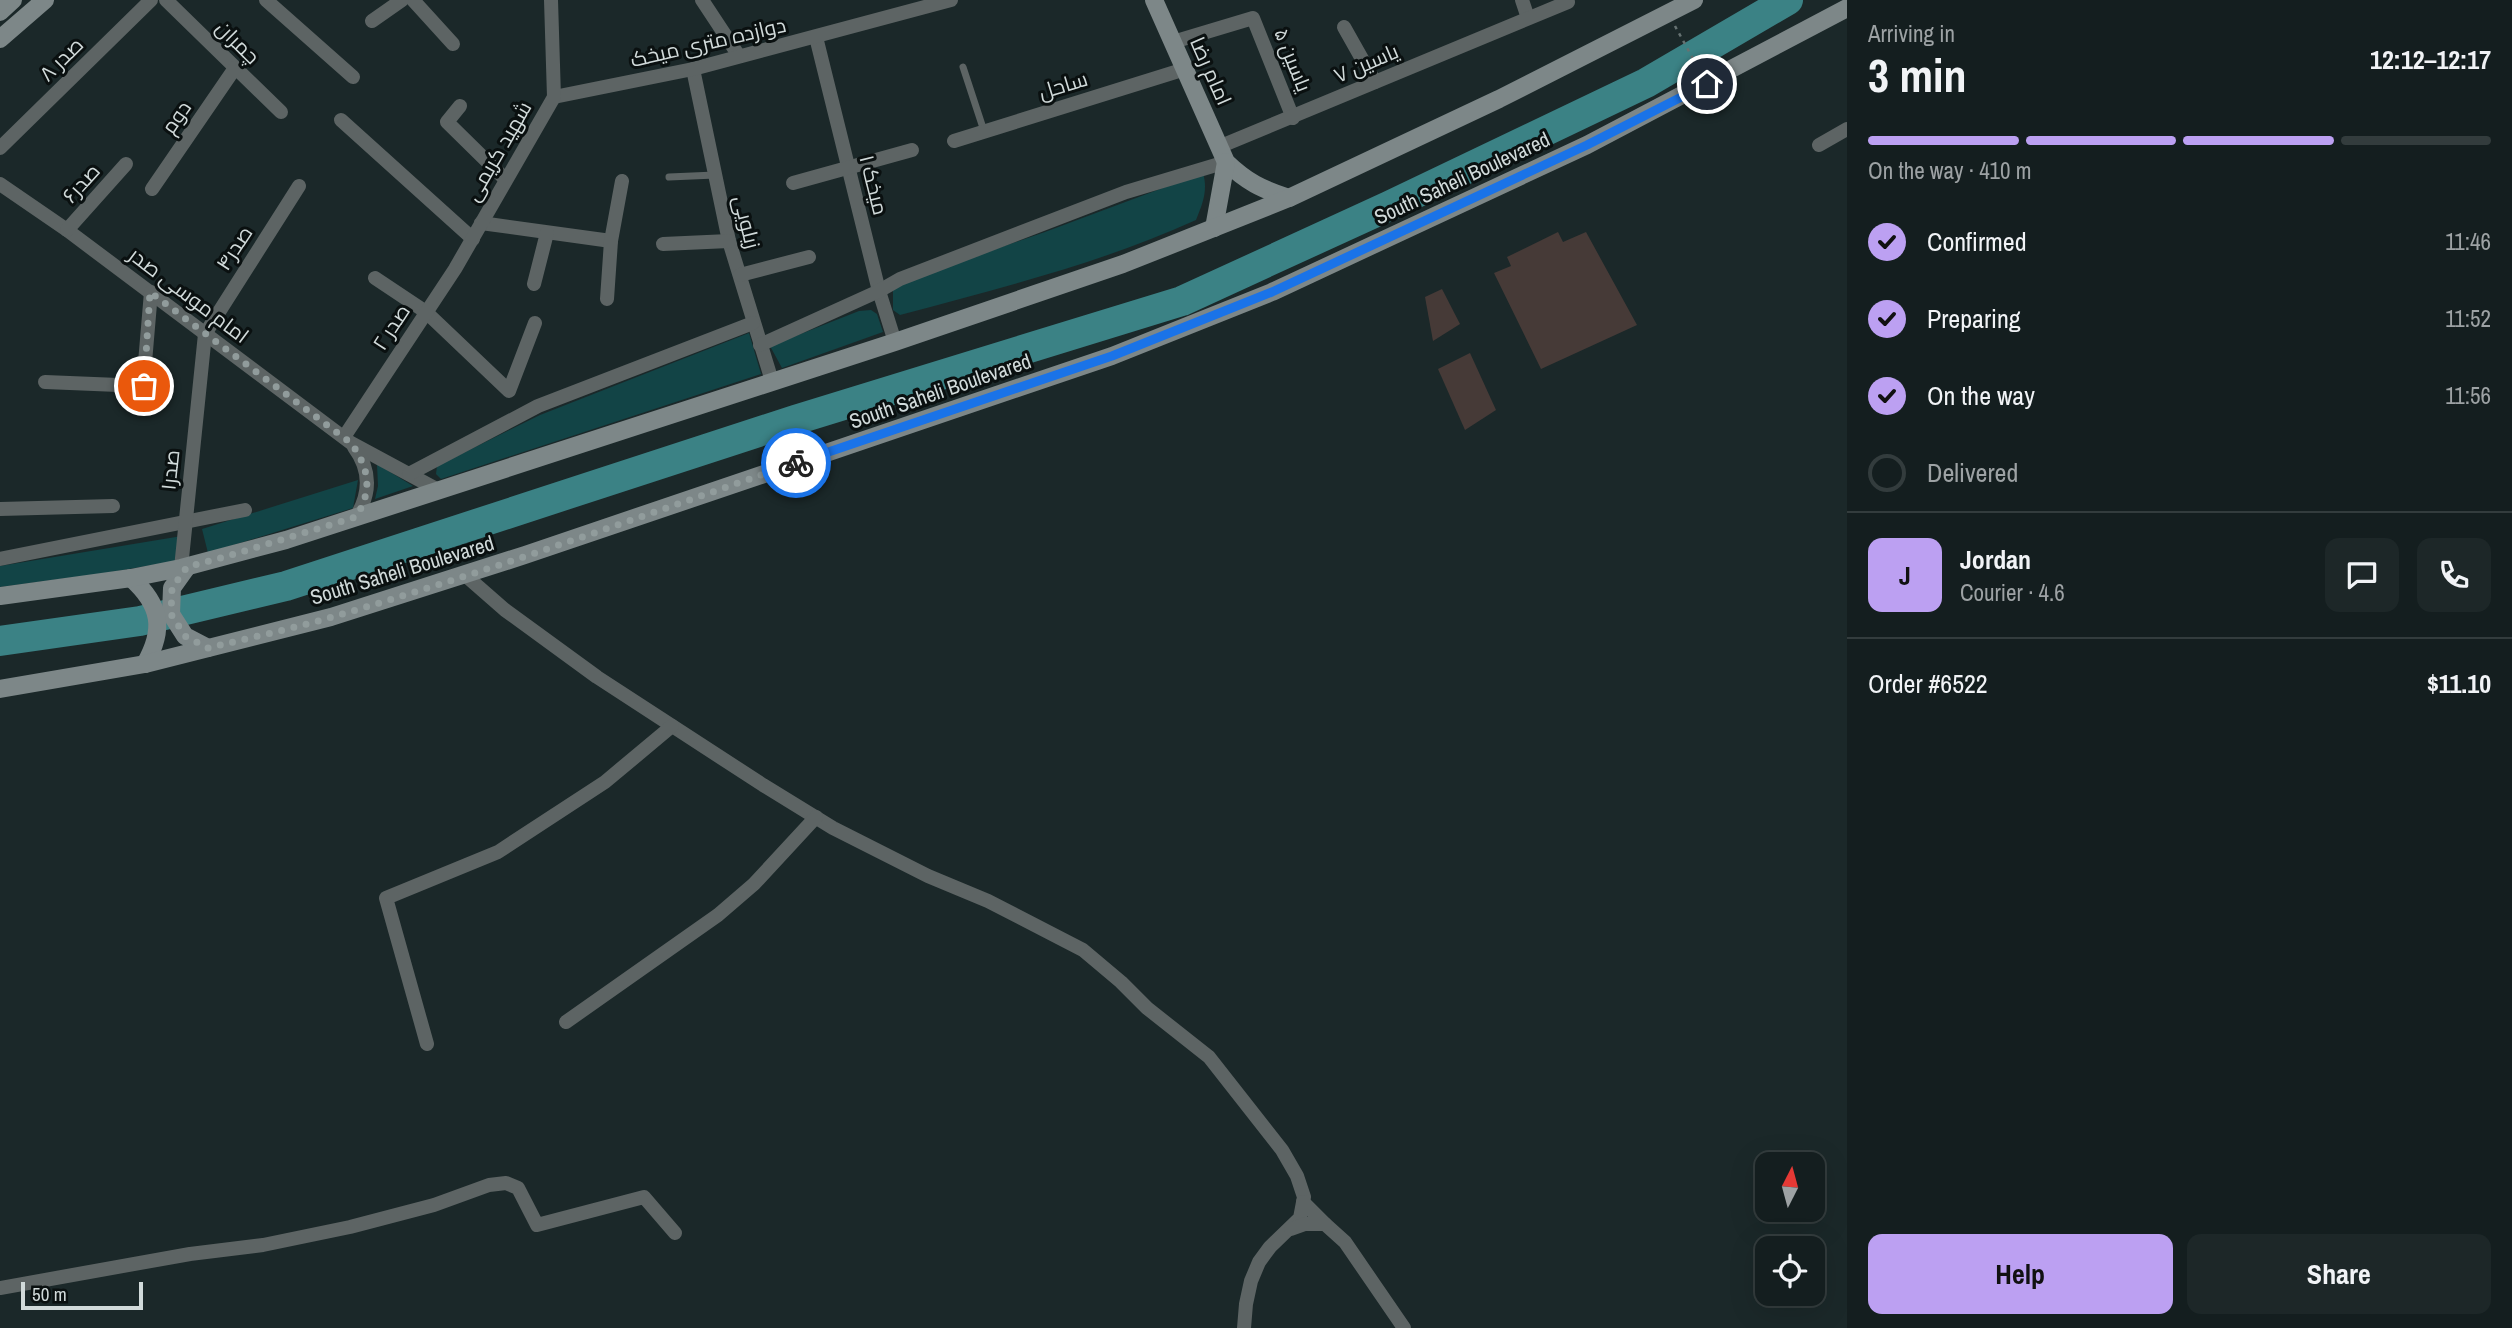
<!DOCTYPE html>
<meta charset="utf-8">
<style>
body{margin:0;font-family:"Archivo Narrow",Cairo,sans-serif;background:#1d2728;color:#f1f3f6;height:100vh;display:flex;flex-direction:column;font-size:26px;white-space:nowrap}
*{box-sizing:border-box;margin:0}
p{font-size:23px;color:#9da2a4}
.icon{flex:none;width:38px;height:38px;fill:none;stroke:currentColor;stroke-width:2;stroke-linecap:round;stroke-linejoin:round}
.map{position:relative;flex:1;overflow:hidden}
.side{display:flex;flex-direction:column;background:#141e1f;width:665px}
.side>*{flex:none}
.needle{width:46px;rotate:6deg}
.controls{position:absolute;left:1755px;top:1152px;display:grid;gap:14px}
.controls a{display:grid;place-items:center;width:70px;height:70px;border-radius:14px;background:#141e1f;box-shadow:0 7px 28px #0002,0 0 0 2px #333c3d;font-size:35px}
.scale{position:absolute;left:21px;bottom:18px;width:122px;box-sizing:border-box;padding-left:7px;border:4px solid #d1dada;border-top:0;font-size:19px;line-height:24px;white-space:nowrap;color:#d1dada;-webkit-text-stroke:5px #0a1010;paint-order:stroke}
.pin{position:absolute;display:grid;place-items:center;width:60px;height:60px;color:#fff;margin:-30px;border:4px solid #fff;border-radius:50%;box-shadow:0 2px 7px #0007}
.courier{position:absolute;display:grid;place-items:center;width:70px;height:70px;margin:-35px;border:5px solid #1a73e8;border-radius:50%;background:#fff;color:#222;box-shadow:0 2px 9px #0007}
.overview em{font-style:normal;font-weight:700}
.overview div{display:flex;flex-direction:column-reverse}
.overview{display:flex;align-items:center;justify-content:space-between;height:119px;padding:0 21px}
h1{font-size:46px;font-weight:700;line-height:52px}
.bar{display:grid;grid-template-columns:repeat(4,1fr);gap:10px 7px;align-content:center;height:84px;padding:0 21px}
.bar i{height:9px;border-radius:5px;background:#333c3d}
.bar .current{background:#bca0f2}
.bar p{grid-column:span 4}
.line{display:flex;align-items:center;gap:18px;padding:0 21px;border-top:2px solid #333c3d}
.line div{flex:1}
.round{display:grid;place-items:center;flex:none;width:74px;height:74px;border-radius:14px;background:#1d2728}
ol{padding:0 21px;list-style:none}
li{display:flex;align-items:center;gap:21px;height:77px}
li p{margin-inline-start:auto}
li .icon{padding:7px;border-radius:50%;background:#bca0f2;color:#111;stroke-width:4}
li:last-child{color:#9da2a4}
li i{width:38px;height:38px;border:4px solid #333c3d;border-radius:50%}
.button{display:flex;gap:14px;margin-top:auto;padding:14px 21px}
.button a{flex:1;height:80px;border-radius:14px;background:#bca0f2;color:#111;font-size:28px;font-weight:700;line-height:80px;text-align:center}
.button a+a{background:#1d2728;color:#f1f3f6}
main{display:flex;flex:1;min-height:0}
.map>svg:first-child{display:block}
.green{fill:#124446}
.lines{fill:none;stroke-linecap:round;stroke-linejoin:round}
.river{stroke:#3b8285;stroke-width:30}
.building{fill:#463a37}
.path{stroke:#667272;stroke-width:2.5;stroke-dasharray:3.5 5;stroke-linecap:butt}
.lane{stroke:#5d6464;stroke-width:7}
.street{stroke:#5d6464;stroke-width:14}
.secondary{stroke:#7d8788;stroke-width:18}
.done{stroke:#919c9c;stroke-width:7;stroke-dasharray:0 12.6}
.route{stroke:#1a73e8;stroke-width:9}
.labels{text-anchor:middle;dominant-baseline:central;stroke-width:6;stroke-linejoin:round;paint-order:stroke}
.street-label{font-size:21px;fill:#d1dada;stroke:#0a1010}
</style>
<main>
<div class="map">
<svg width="1847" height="1328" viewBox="0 0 1847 1328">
<rect width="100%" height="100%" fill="#1b2829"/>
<g class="green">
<path d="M1203,173C1208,190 1203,203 1196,220C1102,263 1000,288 900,315L893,310V284L1045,232Z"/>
<polygon points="871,310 877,314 883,332 782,368 770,346 859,311"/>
<polygon points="749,333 761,374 441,479 436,474 437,466 540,415"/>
<polygon points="377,464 413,486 375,499 378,486"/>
<polygon points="358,480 353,508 208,553 202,529"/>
<polygon points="188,535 187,559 106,573 0,587 0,566"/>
</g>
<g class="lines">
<polyline class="river" points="0,641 140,621 286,586 795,420 1182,301 1389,206 1646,83 1788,0"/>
</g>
<g class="building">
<polygon points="1558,232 1563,242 1586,232 1637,325 1541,369 1494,273 1511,266 1507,257"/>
<polygon points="1442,289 1460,324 1433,341 1425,297"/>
<polygon points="1470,353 1496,410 1465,430 1438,369"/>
</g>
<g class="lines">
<polyline class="path" points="1675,26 1697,66"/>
<g class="lane">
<polyline points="963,67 984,131"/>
<polyline points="669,177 715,175"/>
</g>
<g class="street">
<polyline points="166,0 281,112"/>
<polyline points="266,0 353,77"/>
<polyline points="413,0 453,44"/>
<polyline points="702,0 739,56"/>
<polyline points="1522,0 1528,18"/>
<polyline points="372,21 402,0"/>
<polyline points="1344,27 1375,82"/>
<polyline points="816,37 879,291 895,342"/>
<polyline points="1173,42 1253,18 1293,118"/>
<polyline points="693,69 729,241 772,381"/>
<polyline points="554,97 693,69 951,0"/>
<polyline points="460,106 447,122 505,179"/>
<polyline points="341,120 473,239"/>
<polyline points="954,141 1185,69"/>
<polyline points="1819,145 1847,129"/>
<polyline points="1221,146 1568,2"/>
<polyline points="0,148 151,0"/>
<polyline points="793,183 912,150"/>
<polyline points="0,184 67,230 351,443 440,491"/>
<polyline points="152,189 235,68"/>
<polyline points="481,223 611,241"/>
<polyline points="67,230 126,164"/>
<polyline points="663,244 729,241"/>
<polyline points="740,275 809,257"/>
<polyline points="375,278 426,312 509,391 535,323"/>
<polyline points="534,284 547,233"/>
<polyline points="607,299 611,241 622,181"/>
<polyline points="760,345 879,291 900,279 1126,192 1226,162"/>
<polyline points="45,382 143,386 151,292"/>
<polyline points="344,437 455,269 554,97 551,0"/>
<path d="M354,447C371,470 371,493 356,517"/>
<polyline points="409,474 538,406 753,323"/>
<polyline points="0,509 113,506"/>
<polyline points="0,559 245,510"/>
<polyline points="181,568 205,334 299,186"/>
<polyline points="465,575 505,610 597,677 763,785 833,828 928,876 988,901 1083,950 1121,982 1147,1008 1209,1057 1282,1150 1297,1176 1304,1197 1300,1218 1270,1247 1259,1262 1251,1281 1246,1304 1244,1328"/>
<polyline points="566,1022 718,915 754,884 816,817"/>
<polyline points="427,1044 386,898 498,852 605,782 672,726"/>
<polyline points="1325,1224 1345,1242 1404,1328"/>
<polyline points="1291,1229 1305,1224 1325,1224 1303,1202"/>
<polyline points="0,1288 190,1254 263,1245 350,1227 434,1205 489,1185 506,1183 518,1188 537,1225 644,1197 675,1233"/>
</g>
<g class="secondary">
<path d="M1154,0L1226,162C1247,182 1261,189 1289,198"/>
<polyline points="0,12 13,0"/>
<polyline points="0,39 45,0"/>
<polyline points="1214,228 1226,162"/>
<polyline points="187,567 172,588 171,614 185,636 208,648"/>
<path d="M131,578C161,605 165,629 145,664"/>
<polyline points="0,596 131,578 181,568 286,540 895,342 1123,264 1289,198 1499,99 1694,0"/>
<polyline points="0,689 145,664 331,617 525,555 1112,356 1272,292 1587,145 1847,8"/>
</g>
</g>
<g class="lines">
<path class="done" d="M144,386L150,292L351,443C369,468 373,490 356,517L228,556L187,567L172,588L171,614L185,636L208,648C249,638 291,629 332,617C488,572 642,516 796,463"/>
<polyline class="route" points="796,463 1112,356 1272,292 1587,145 1707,84"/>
</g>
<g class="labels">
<g class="street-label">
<text transform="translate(238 42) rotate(45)">چمران</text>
<text transform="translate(708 42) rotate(-13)">دوازده متری میخک</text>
<text transform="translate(61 59) rotate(-45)">صدر ۸</text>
<text transform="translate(1293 60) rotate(68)">یاسین ۵</text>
<text transform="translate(1366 63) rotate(-23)">یاسین ۷</text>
<text transform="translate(1211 71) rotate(66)">امام رضا</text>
<text transform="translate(1063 85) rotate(-17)">ساحل</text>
<text transform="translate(176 117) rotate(-55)">دوم</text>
<text transform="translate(498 151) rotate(-60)">شهید کریمی</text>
<text transform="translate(1462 178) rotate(-25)">South Saheli Boulevared</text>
<text transform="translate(81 183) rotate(-48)">صدر۶</text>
<text transform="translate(874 185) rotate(76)">میخک ۱</text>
<text transform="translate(747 222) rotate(76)">زیلویی</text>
<text transform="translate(234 248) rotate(-57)">صدر۴</text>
<text transform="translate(189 295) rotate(37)">امام موسی صدر</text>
<text transform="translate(391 327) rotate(-57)">صدر ۲</text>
<text transform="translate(940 391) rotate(-19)">South Saheli Boulevared</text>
<text transform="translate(170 470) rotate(-84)">صدر۱</text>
<text transform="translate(402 570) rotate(-17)">South Saheli Boulevared</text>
</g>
</g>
</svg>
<div class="controls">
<a><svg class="needle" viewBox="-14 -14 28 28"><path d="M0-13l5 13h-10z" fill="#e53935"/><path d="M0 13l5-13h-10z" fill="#9da2a4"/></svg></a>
<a><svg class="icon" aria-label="locate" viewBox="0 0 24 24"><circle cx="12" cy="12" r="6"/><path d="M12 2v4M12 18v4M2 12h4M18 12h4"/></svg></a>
</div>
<div class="scale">50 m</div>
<div class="pin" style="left:144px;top:386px;background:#ea580c"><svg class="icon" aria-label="bag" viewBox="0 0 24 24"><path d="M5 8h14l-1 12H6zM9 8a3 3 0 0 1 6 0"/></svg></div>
<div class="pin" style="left:1707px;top:84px;background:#1f2937"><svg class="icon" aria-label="home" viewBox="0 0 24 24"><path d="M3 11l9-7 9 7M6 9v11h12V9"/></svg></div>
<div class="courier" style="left:796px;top:463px"><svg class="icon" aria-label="bike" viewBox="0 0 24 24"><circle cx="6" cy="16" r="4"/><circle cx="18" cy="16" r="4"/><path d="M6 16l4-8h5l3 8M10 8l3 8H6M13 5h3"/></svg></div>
</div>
<section class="side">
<div class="overview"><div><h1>3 min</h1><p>Arriving in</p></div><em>12:12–12:17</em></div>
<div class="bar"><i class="current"></i><i class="current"></i><i class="current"></i><i></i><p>On the way · 410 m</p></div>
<ol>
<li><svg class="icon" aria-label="check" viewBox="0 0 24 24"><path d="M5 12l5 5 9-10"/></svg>Confirmed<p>11:46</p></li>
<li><svg class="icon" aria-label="check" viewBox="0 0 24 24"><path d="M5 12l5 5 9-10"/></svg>Preparing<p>11:52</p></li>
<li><svg class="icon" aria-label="check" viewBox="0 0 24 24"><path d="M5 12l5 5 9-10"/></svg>On the way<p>11:56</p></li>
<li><i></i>Delivered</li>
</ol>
<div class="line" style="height:126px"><b class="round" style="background:#bca0f2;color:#111">J</b><div><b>Jordan</b><p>Courier · 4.6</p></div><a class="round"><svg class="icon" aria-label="chat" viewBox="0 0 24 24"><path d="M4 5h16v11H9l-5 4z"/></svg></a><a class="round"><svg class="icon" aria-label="phone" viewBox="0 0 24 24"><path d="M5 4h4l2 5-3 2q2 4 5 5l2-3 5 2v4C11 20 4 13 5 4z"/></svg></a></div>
<div class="line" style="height:91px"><div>Order #6522</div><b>$11.10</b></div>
<div class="button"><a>Help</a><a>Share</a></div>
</section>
</main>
